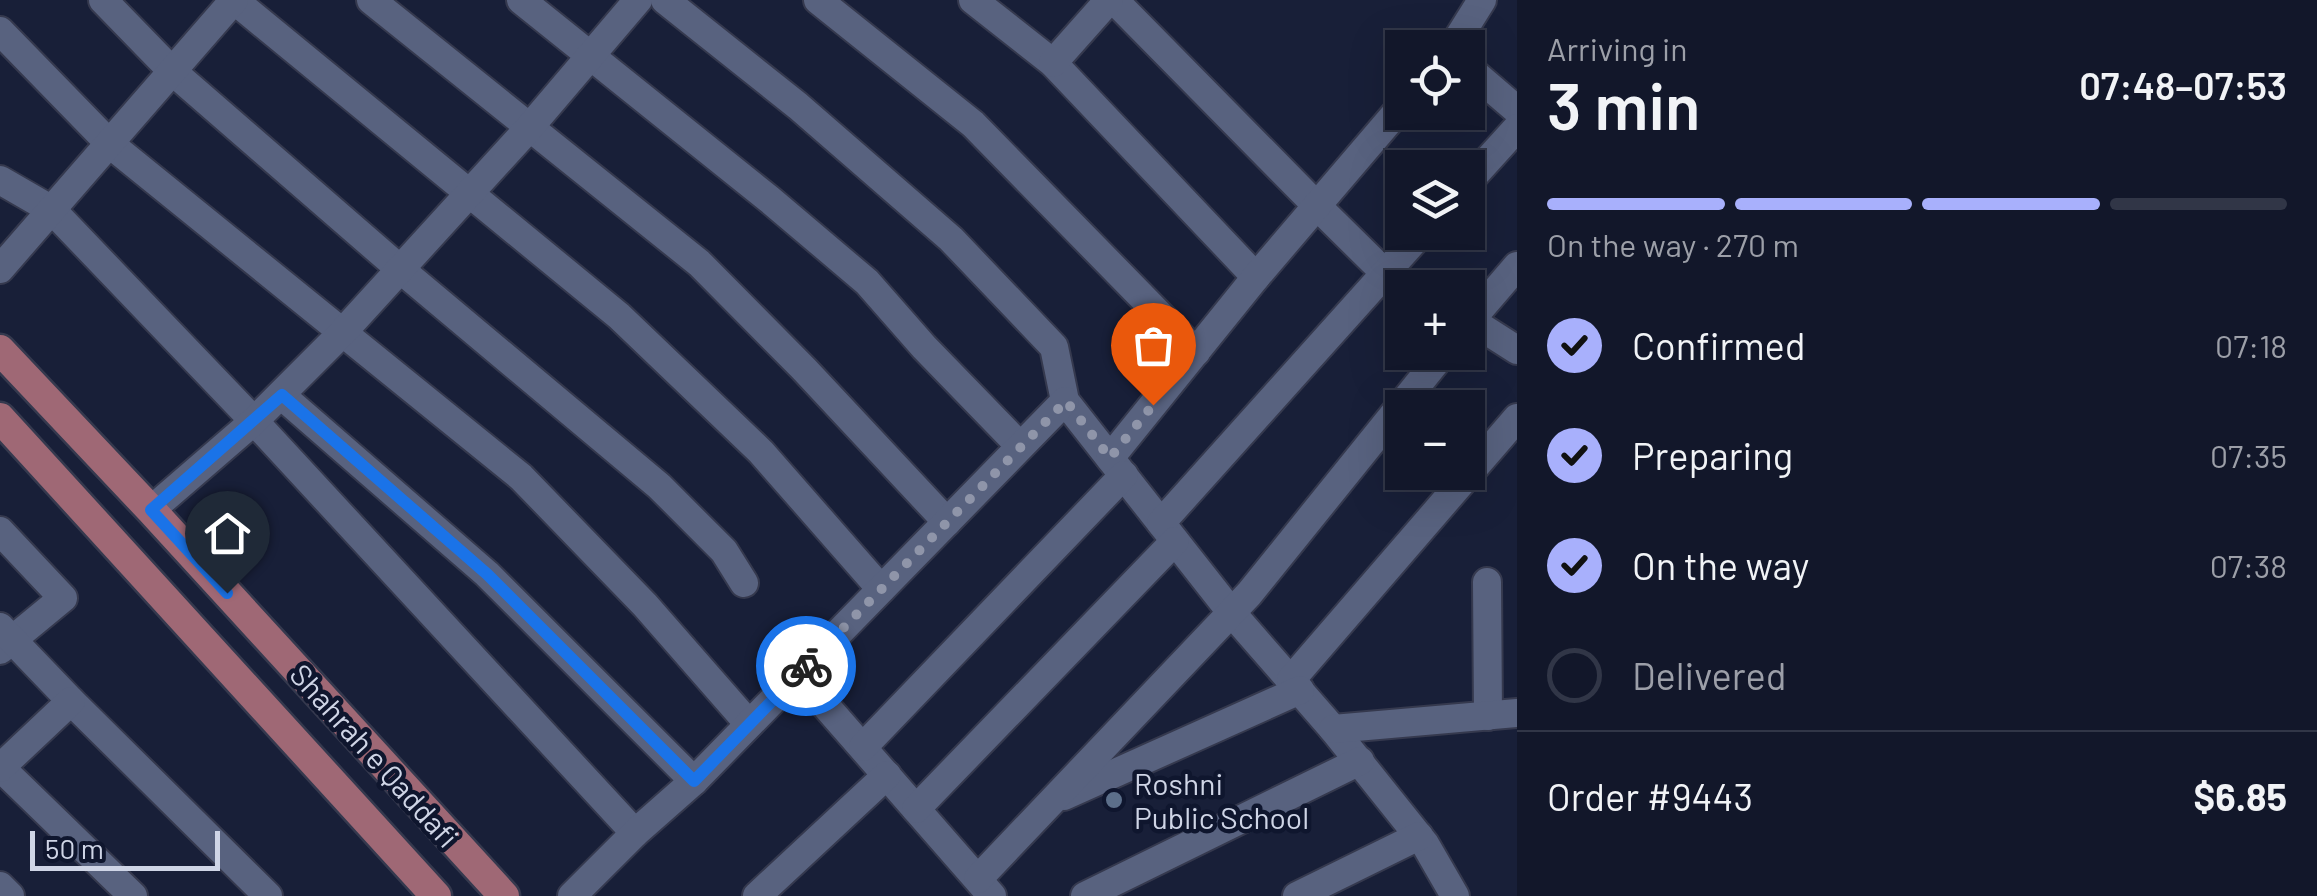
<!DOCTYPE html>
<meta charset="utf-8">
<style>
body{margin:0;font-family:Barlow,sans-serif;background:#1f2436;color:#f1f3f6;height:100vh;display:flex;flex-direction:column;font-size:38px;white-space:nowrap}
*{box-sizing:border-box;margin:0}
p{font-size:32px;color:#9c9fa8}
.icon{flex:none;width:55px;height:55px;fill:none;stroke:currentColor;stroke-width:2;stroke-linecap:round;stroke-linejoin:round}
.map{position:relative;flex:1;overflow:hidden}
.drawer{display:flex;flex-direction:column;background:#12172a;width:800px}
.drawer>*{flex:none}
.fabs{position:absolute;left:1385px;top:30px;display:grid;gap:20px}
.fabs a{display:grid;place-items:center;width:100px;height:100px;border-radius:0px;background:#12172a;box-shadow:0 10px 40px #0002,0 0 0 2px #313647;font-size:50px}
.scale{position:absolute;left:30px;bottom:25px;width:190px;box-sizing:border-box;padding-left:10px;border:5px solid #cfd5e6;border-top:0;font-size:28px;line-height:35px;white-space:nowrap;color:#cfd5e6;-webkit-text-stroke:8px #0f162e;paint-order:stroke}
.pin{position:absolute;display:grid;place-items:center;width:85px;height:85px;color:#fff;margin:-102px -42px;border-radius:50% 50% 50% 0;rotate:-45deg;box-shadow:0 0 10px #0007}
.pin .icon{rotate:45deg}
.courier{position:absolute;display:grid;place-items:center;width:100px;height:100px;margin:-50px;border:8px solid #1a73e8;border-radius:50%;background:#fff;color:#222;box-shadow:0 2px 12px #0007}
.summary em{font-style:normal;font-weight:600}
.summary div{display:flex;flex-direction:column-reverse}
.summary{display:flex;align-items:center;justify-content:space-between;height:170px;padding:0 30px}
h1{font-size:65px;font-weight:600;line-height:75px}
.bar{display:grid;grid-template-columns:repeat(4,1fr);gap:15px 10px;align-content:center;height:120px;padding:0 30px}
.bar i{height:12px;border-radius:8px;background:#313647}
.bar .selected{background:#a8b0fc}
.bar p{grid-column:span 4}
.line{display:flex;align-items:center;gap:25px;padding:0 30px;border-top:2px solid #313647}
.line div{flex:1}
ol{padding:0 30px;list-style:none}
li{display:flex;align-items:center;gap:30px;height:110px}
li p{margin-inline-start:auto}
li .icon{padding:10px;border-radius:50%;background:#a8b0fc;color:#111;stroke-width:4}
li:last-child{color:#9c9fa8}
li i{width:55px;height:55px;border:5px solid #313647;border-radius:50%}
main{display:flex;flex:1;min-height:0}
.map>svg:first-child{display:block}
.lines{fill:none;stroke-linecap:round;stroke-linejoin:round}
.minor-casing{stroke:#35394e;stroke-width:32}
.major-casing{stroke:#35394e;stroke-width:35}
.minor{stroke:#58627f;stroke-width:28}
.major{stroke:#9f6875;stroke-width:30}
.done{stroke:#8f95a9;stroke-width:10;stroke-dasharray:0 18}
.route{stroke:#1a73e8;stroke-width:12}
.service-dot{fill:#5c6f8a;stroke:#0f162e;stroke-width:4}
.labels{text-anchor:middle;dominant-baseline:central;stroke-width:9;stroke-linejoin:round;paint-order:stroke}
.street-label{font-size:30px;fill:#cfd5e6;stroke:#0f162e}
.poi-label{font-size:30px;fill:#cfd5e6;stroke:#0f162e;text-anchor:start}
</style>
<main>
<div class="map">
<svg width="1517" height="896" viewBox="0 0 1517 896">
<rect width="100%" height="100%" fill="#181f38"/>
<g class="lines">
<g class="minor-casing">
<g id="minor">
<polyline points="103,0 172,71 400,269 659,486 724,551 744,583"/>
<polyline points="234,0 619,316 761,452 881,589"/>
<polyline points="371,0 699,263 804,369 947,522"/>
<polyline points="521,0 769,199 867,282 924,347 1020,446"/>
<polyline points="665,0 798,106 951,239 1054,347 1065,401 1231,612 1333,729 1425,844 1455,896"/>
<polyline points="818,0 973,124 1196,352"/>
<polyline points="973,0 1053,63 1256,277"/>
<polyline points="1114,0 1317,206 1385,273"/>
<polyline points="0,31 110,144 521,477 645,605 749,724"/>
<polyline points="1452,48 1482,0"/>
<polyline points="1053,63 1109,0"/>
<polyline points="1468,68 1517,110"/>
<polyline points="0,180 52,210 254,421 635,833"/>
<polyline points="1468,182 1517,128"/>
<polyline points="0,269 234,0"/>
<polyline points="1470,320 1517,350"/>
<polyline points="1468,323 1517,266"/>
<polyline points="281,395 487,574 694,781"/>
<polyline points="1110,458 1256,277 1402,106"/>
<polyline points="151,510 254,421 342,333 529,128 638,0"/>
<polyline points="1161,523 1422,232"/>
<polyline points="0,531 63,598 0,650"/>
<polyline points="1487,582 1488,716"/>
<polyline points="0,627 71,701 268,896"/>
<polyline points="798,674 992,896"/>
<polyline points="1291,680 1517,418"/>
<polyline points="1333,729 1517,713"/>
<polyline points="863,747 1124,475"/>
<polyline points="0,767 133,896"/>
<polyline points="0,768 71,701"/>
<polyline points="1064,796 1300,690"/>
<polyline points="916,809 1175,541"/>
<polyline points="978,879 1249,594 1444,352"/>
<polyline points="0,886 10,896"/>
<polyline points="572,896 635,833 694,781 1065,401"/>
<polyline points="757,896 887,775"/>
<polyline points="1085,896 1360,761"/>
<polyline points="1297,896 1419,836"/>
</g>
</g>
<g class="major-casing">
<g id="major">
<polyline points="0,350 151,510 504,896"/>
<polyline points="0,418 436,896"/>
</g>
</g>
<use href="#minor" class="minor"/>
<use href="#major" class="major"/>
</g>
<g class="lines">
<polyline class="done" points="806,666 1066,401 1110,458 1153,405"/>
<polyline class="route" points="227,593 151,510 282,395 487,574 694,781 806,666"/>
</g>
<circle class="service-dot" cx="1114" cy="800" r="10"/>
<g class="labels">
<g class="street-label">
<text transform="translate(375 755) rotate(48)">Shahrah e Qaddafi</text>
</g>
<g class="poi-label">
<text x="1134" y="783">Roshni<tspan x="1134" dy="34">Public School</tspan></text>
</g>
</g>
</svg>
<div class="fabs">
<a><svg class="icon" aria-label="locate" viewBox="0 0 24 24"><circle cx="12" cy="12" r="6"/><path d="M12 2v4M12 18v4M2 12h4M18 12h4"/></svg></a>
<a><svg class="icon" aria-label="layers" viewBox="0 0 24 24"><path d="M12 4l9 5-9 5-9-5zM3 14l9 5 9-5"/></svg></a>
<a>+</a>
<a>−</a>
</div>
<div class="scale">50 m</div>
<div class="pin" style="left:1153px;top:405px;background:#ea580c"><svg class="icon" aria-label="bag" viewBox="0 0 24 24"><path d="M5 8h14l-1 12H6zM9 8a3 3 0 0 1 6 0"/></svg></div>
<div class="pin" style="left:227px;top:593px;background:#1f2937"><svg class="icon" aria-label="home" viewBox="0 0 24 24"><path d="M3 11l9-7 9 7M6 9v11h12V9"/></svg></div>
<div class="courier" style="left:806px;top:666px"><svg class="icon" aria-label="bike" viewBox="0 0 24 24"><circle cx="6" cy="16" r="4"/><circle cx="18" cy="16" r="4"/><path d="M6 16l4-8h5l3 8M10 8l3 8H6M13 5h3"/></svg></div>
</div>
<section class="drawer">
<div class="summary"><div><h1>3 min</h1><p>Arriving in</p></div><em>07:48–07:53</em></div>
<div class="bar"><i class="selected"></i><i class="selected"></i><i class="selected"></i><i></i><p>On the way · 270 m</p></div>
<ol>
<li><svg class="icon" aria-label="check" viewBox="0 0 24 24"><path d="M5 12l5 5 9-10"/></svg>Confirmed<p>07:18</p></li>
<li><svg class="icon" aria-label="check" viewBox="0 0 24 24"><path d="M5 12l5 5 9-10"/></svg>Preparing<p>07:35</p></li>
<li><svg class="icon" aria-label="check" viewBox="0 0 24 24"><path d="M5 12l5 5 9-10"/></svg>On the way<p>07:38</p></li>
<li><i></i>Delivered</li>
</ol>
<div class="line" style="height:130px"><div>Order #9443</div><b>$6.85</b></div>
</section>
</main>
